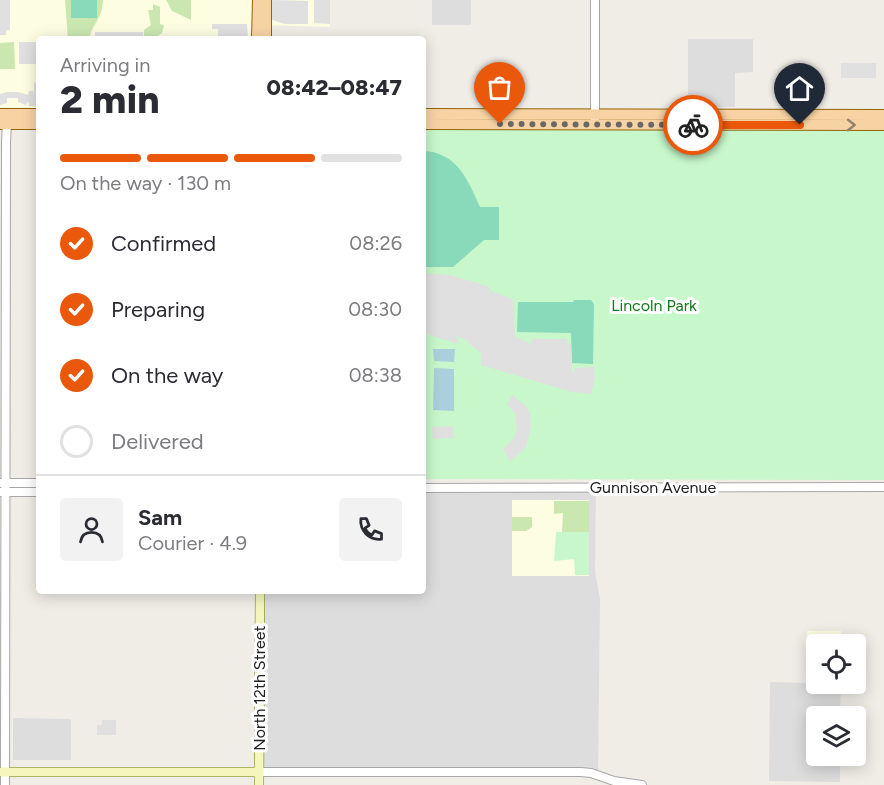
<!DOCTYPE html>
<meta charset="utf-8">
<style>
body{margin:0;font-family:Figtree,sans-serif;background:#f2f2f3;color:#2b2b33;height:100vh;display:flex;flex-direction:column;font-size:22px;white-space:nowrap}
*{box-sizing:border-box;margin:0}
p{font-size:20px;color:#7c7c81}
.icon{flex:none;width:33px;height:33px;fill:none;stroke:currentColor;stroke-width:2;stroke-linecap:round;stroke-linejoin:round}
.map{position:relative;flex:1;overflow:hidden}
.drawer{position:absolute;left:36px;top:36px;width:390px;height:558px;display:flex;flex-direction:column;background:#fff;border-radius:6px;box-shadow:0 3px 15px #0003}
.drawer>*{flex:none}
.tools{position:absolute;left:806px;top:634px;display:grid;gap:12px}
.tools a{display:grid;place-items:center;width:60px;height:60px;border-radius:6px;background:#fff;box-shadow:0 3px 15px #0003;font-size:30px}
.pin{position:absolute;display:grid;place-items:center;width:51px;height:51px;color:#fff;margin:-62px -26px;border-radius:50% 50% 50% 0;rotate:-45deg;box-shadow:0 0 6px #0007}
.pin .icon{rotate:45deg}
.courier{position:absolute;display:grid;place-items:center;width:60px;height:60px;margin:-30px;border:4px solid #ea580c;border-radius:50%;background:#fff;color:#222;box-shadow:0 2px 8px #0007}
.overview em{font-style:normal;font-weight:800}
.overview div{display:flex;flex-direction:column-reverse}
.overview{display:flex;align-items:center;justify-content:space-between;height:102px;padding:0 24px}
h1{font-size:39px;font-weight:800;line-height:45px}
.bar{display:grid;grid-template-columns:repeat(4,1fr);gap:9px 6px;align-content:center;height:72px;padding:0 24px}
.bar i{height:8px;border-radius:4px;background:#e1e1e2}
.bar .on{background:#ea580c}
.bar p{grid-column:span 4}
.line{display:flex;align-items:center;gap:15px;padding:0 24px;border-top:2px solid #e1e1e2}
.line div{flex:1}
.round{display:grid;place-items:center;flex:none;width:63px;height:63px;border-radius:6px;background:#f2f2f3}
ol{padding:0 24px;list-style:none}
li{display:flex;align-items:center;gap:18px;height:66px}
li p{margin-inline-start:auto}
li .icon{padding:6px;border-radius:50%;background:#ea580c;color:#fff;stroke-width:4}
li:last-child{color:#7c7c81}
li i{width:33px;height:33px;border:3px solid #e1e1e2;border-radius:50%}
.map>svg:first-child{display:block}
.residential{fill:#dedddd}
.education{fill:#fdfde2}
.grass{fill:#cbe7b0}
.park{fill:#c7f7ca}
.pitch{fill:#89daba}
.parking{fill:#e0e0e0}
.water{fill:#aad0db}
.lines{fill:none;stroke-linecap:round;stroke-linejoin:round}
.tertiary-casing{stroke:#a7a7a7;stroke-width:10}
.secondary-casing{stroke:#68730b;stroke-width:10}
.primary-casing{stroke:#936408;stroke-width:12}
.tertiary{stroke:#fff;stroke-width:8}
.secondary{stroke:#f4f6be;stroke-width:9}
.primary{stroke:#f7d3a4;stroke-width:10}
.oneway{stroke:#968269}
.done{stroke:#696866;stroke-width:6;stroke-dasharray:0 10.8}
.route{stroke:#ea580c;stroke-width:8}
.labels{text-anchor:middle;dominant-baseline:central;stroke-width:6;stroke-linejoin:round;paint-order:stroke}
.park-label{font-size:16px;fill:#127a1a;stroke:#fff}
.street-label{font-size:16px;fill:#202020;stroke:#fff}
</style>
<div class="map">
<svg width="884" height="785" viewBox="0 0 884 785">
<rect width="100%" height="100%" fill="#f0ede7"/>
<g class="residential">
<rect x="432" y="0" width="39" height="25"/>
<polygon points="688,39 753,39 753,72 735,73 735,107 690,107 688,105"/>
<polygon points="596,487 595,571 600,599 598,775 259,772 260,591 423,591 423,488"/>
<polygon points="770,682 841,684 840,717 816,717 816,756 840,756 840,782 769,781"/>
<polygon points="13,718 71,719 71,760 13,760"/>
</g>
<g class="education">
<polygon points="0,0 330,0 330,27 255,25 253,39 39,39 39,111 0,110"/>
<rect x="512" y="500" width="77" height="76"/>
<polygon points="807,631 841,631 841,645 816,645 816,656 807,656"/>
</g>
<g class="grass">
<path d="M65,0H103C102,20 93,22 89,39H68Z"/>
<polygon points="166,0 191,0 191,20 172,11"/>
<polygon points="153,4 160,7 160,24 164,25 162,33 157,37 144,37 144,30 151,25 148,10 153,10"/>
<polygon points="14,42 15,69 0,69 0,43"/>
<polygon points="554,501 589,501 589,532 562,532 563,513 554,514"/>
<polygon points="512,517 532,517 532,527 526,531 512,531"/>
</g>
<g class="park">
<polygon points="423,130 884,130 884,480 423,479"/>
<polygon points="556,532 589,532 589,575 575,575 574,559 554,561"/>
</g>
<g class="pitch">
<rect x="71" y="0" width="26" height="18"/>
<path d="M423,151C457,152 468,180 480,207H499V240H484L453,267H423Z"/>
<polygon points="574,300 591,300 594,304 593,364 572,363 571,333 517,332 518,302 573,302"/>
</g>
<g class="parking">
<polygon points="0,0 10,0 10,30 6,30 6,35 0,35"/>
<polygon points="272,0 308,1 308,24 285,24 272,20"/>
<polygon points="314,0 330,0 330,24 314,23"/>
<polygon points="212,24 247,24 248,39 218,39 218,29 212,29"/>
<polygon points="95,32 143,32 143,39 131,39 131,36 128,36 128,39 116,39 115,36 113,36 113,39 108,39 108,36 104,36 103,39 95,39"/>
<rect x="19" y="42" width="20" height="22"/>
<rect x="841" y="63" width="35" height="15"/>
<polygon points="39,80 39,106 29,106 28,101 26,105 18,102 18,98 7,98 7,103 0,105 0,94 7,92 18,92 28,95 29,91 33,91 34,95 34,83"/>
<polygon points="510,80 510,103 507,105 508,107 497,107 497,85 505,86 505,83"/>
<polygon points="423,273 450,275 490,287 488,295 491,291 513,299 515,337 531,344 532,339 567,339 567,343 571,344 572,372 574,372 574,368 594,367 595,379 591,394 572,392 481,365 481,353 464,339 456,336 459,344 423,333"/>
<polygon points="512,395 527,407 530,414 531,427 526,447 510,461 503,449 514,438 517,431 515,414 507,404"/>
<polygon points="453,426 454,438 433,439 432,427"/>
<polygon points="102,720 116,720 116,735 97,735 97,725 102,725"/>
</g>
<g class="water">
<polygon points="433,349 455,349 454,362 434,361"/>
<polygon points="434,368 454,369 454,411 433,410"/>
</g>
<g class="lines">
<g class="tertiary-casing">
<g id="tertiary">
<polyline points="595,0 595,120"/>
<polyline points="0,483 39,483"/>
<polyline points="423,488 884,487"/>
<polyline points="0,492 39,492"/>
<polyline points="259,772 581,772 591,773 614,781 642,785"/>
<polyline points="5,785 6,144 7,120"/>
</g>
</g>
<g class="secondary-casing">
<g id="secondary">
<polyline points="0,772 259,772"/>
<polyline points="259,785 260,591"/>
</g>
</g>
<g class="primary-casing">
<g id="primary">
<polyline points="266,0 266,39"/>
<polyline points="257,39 258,0"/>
<polyline points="0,114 39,114"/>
<polyline points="423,114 884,115"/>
<polyline points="0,124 39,124"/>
<polyline points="423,124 884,125"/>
</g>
</g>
<use href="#tertiary" class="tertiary"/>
<use href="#secondary" class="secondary"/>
<use href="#primary" class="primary"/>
</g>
<defs><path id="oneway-chevron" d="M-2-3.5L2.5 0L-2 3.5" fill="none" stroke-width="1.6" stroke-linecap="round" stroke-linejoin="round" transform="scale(1.5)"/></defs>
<use class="oneway" href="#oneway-chevron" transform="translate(851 125)"/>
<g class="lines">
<polyline class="done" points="500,124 693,125"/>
<polyline class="route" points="693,125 800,125"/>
</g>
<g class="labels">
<g class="park-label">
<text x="654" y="305">Lincoln Park</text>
</g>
<g class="street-label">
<text x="653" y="487">Gunnison Avenue</text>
<text transform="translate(259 688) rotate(-90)">North 12th Street</text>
</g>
</g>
</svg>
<div class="tools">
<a><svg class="icon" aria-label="locate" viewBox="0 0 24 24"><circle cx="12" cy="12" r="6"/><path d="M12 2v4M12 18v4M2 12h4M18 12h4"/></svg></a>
<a><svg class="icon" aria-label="layers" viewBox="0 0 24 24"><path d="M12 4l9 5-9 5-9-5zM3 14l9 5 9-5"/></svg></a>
</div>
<div class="pin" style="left:500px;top:124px;background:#ea580c"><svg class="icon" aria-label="bag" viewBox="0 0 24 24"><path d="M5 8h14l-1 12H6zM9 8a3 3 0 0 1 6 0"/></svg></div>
<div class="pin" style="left:800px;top:125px;background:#1f2937"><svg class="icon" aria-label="home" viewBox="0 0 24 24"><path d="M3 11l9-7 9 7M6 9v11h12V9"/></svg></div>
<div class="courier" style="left:693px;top:125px"><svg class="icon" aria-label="bike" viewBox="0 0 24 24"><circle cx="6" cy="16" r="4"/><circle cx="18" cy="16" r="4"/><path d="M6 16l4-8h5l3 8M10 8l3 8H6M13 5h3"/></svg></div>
<section class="drawer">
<div class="overview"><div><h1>2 min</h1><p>Arriving in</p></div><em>08:42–08:47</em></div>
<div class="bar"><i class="on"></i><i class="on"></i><i class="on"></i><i></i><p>On the way · 130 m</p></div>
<ol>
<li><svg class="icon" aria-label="check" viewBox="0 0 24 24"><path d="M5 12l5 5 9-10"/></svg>Confirmed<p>08:26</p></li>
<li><svg class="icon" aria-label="check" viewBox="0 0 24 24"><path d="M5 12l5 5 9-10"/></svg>Preparing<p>08:30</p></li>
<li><svg class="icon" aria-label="check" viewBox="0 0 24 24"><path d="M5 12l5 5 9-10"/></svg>On the way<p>08:38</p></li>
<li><i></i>Delivered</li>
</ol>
<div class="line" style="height:108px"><a class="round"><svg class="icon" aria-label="person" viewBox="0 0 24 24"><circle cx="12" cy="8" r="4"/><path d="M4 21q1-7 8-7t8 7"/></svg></a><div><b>Sam</b><p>Courier · 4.9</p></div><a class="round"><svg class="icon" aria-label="phone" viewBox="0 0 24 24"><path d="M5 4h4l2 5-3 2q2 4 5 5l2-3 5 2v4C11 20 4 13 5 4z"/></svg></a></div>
</section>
</div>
